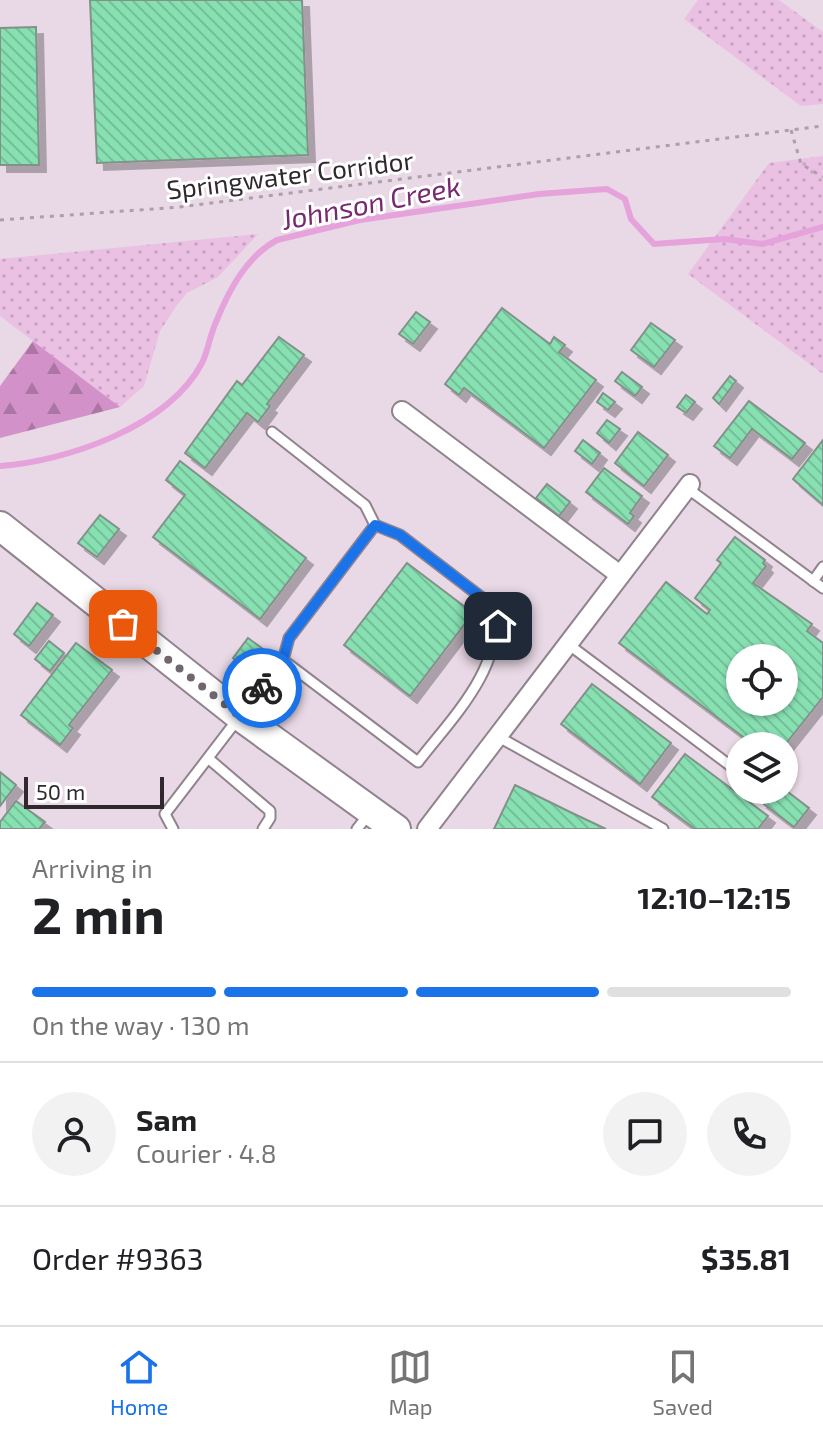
<!DOCTYPE html>
<meta charset="utf-8">
<style>
body{margin:0;font-family:"Exo 2",sans-serif;background:#f2f2f2;color:#202124;height:100vh;display:flex;flex-direction:column;font-size:30px;white-space:nowrap}
*{box-sizing:border-box;margin:0}
p{font-size:26px;color:#757577}
.icon{flex:none;width:44px;height:44px;fill:none;stroke:currentColor;stroke-width:2;stroke-linecap:round;stroke-linejoin:round}
.map{position:relative;height:829px;overflow:hidden}
.panel{display:flex;flex-direction:column;background:#fff;flex:1}
.panel>*{flex:none}
.tools{position:absolute;left:726px;top:644px;display:grid;gap:16px}
.tools a{display:grid;place-items:center;width:72px;height:72px;border-radius:50%;background:#fff;box-shadow:0 2px 6px #0004;font-size:40px}
.scale{position:absolute;left:24px;bottom:20px;width:140px;box-sizing:border-box;padding-left:8px;border:4px solid #2f292e;border-top:0;font-size:22px;line-height:28px;white-space:nowrap;color:#2f292e;-webkit-text-stroke:6px #fff;paint-order:stroke}
.pin{position:absolute;display:grid;place-items:center;width:68px;height:68px;color:#fff;margin:-34px;border-radius:16px;box-shadow:0 4px 12px #0006}
.courier{position:absolute;display:grid;place-items:center;width:80px;height:80px;margin:-40px;border:6px solid #1a73e8;border-radius:50%;background:#fff;color:#222;box-shadow:0 2px 10px #0007}
.head em{font-style:normal;font-weight:700}
.head div{display:flex;flex-direction:column-reverse}
.head{display:flex;align-items:center;justify-content:space-between;height:136px;padding:0 32px}
h1{font-size:52px;font-weight:700;line-height:60px}
.bar{display:grid;grid-template-columns:repeat(4,1fr);gap:12px 8px;align-content:center;height:96px;padding:0 32px}
.bar i{height:10px;border-radius:6px;background:#e0e0e0}
.bar .selected{background:#1a73e8}
.bar p{grid-column:span 4}
.line{display:flex;align-items:center;gap:20px;padding:0 32px;border-top:2px solid #e0e0e0}
.line div{flex:1}
.round{display:grid;place-items:center;flex:none;width:84px;height:84px;border-radius:42px;background:#f2f2f2}
.tab-bar{display:flex;justify-content:space-around;align-items:center;height:112px;border-top:2px solid #e0e0e0;background:#fff;font-size:22px;color:#757577}
.tab-bar a{display:grid;justify-items:center;gap:4px}
.tab-bar .selected{color:#1a73e8}
.map>svg:first-child{display:block}
.grass{fill:url(#grass-dots)}
.forest{fill:url(#forest-firs)}
.lines{fill:none;stroke-linecap:round;stroke-linejoin:round}
.stream{stroke:#e5a2db;stroke-width:6}
.building{fill:url(#building-back-hatch);stroke:#829289;stroke-width:2;fill-rule:evenodd;filter:url(#shadow)}
.service-casing{stroke:#91838e;stroke-width:13}
.minor-casing{stroke:#91838e;stroke-width:22}
.primary-casing{stroke:#91838e;stroke-width:32}
.path{stroke:#ac9fa9;stroke-width:3;stroke-dasharray:4 6;stroke-linecap:butt}
.service{stroke:#fff;stroke-width:9}
.minor{stroke:#fff;stroke-width:18}
.primary{stroke:#fff;stroke-width:28}
.done{stroke:#70676e;stroke-width:8;stroke-dasharray:0 14.4}
.route{stroke:#1a73e8;stroke-width:10}
.labels{text-anchor:middle;dominant-baseline:central;stroke-width:6;stroke-linejoin:round;paint-order:stroke}
.street-label{font-size:26px;fill:#2f292e;stroke:#fff}
.water-label{font-size:28px;font-style:italic;fill:#76296e;stroke:#fff}
</style>
<div class="map">
<svg width="823" height="829" viewBox="0 0 823 829">
<defs>
<pattern id="grass-dots" width="8" height="8" patternUnits="userSpaceOnUse" patternTransform="scale(2)"><rect width="8" height="8" fill="#eac0e3"/><path d="M2 2h.1M6 6h.1" fill="none" stroke="#c9a5c3" stroke-width="1.8" stroke-linecap="round"/></pattern>
<pattern id="forest-firs" width="22" height="20" patternUnits="userSpaceOnUse" patternTransform="scale(2)"><rect width="22" height="20" fill="#d391c9"/><path d="M5 1l3.5 6h-7zM16 11l3.5 6h-7z" fill="#ac76a4"/></pattern>
<pattern id="building-back-hatch" width="6" height="6" patternUnits="userSpaceOnUse" patternTransform="scale(2)"><rect width="6" height="6" fill="#87e0b2"/><path d="M-1 5l2 2M0 0l6 6M5-1l2 2" fill="none" stroke="#75c099"/></pattern>
<filter id="shadow"><feDropShadow dx="7" dy="7" stdDeviation="0" flood-color="#0004"/></filter>
</defs>
<rect width="100%" height="100%" fill="#e9d9e6"/>
<g class="grass">
<polygon points="698,0 779,0 823,32 823,104 801,106 684,19"/>
<polygon points="823,156 823,374 688,274 769,163"/>
<polygon points="258,234 218,277 187,293 177,305 160,331 144,386 120,407 0,316 0,259"/>
</g>
<polygon class="forest" points="33,341 120,407 0,438 0,386"/>
<g class="lines">
<path class="stream" d="M0,466C67,461 168,427 202,363C208,351 210,335 216,322C229,290 246,257 277,240L360,220L539,194L607,189L625,199L631,219L654,244L724,239L762,244L823,227"/>
</g>
<g class="building">
<polygon points="90,0 302,0 308,155 97,163"/>
<polygon points="36,27 39,165 0,165 0,28"/>
<polygon points="502,308 550,344 554,337 565,345 559,352 596,380 544,448 464,388 459,395 445,384"/>
<polygon points="416,312 430,322 413,344 399,334"/>
<polygon points="651,323 675,340 654,367 631,350"/>
<polygon points="279,337 304,355 267,404 270,406 258,422 247,413 205,468 185,453 237,381 242,385"/>
<polygon points="622,372 642,387 635,396 615,381"/>
<polygon points="730,376 736,381 719,404 713,398"/>
<polygon points="603,393 615,402 608,410 597,402"/>
<polygon points="686,395 695,402 686,413 677,407"/>
<polygon points="749,401 805,443 792,459 752,429 730,458 714,446"/>
<polygon points="607,420 620,429 609,443 597,433"/>
<polygon points="638,432 668,455 644,486 615,463"/>
<polygon points="583,440 600,453 592,464 575,451"/>
<polygon points="823,440 823,505 793,479"/>
<polygon points="180,461 306,558 260,619 153,537 185,495 166,480"/>
<polygon points="604,468 642,496 630,513 634,516 628,524 586,492"/>
<polygon points="547,484 570,502 559,516 536,498"/>
<polygon points="100,515 119,529 97,557 78,543"/>
<path d="M735,537L765,560L763,563L766,566L753,583L812,624L807,631L823,643V697L784,746H755L619,643L666,582L707,614L710,610L695,598L721,563L717,560ZM740,658H784V702H740Z"/>
<polygon points="407,563 473,613 410,696 344,645"/>
<polygon points="37,603 53,615 29,646 14,634"/>
<polygon points="248,638 263,649 248,670 233,658"/>
<polygon points="49,641 64,653 50,671 35,659"/>
<polygon points="76,643 112,670 69,725 73,728 60,745 21,715"/>
<polygon points="592,684 671,743 640,784 561,724"/>
<polygon points="685,754 768,816 758,829 695,829 652,797"/>
<polygon points="0,772 16,785 0,806"/>
<polygon points="515,785 570,812 606,829 494,829"/>
<polygon points="784,789 809,808 794,827 760,801 768,790"/>
<polygon points="16,801 45,822 39,829 0,829 0,822"/>
</g>
<g class="lines">
<g class="service-casing">
<g id="service">
<path d="M272,432L365,505L375,525L400,535L494,607C505,667 451,719 418,762L283,660"/>
<polyline points="687,488 823,588"/>
<polyline points="813,581 823,567"/>
<polyline points="568,644 740,773"/>
<polyline points="497,736 663,829"/>
<polyline points="209,759 270,811 270,818 263,829"/>
<polyline points="173,829 165,814 283,660 289,638 375,525"/>
<polyline points="357,829 368,815"/>
</g>
</g>
<g class="minor-casing">
<g id="minor">
<polyline points="402,411 620,575"/>
<polyline points="427,829 690,484"/>
</g>
</g>
<g class="primary-casing">
<polyline id="primary" points="0,526 241,717 396,829"/>
</g>
<g class="path">
<polyline points="791,130 801,164 823,177"/>
<polyline points="0,220 180,207 823,126"/>
</g>
<use href="#service" class="service"/>
<use href="#minor" class="minor"/>
<use href="#primary" class="primary"/>
</g>
<g class="lines">
<polyline class="done" points="123,624 241,717 262,688"/>
<polyline class="route" points="262,688 283,660 289,638 375,525 400,535 494,607 498,626"/>
</g>
<g class="labels">
<g class="street-label">
<text transform="translate(290 174) rotate(-7)">Springwater Corridor</text>
</g>
<g class="water-label">
<text transform="translate(371 202) rotate(-11)">Johnson Creek</text>
</g>
</g>
</svg>
<div class="tools">
<a><svg class="icon" aria-label="locate" viewBox="0 0 24 24"><circle cx="12" cy="12" r="6"/><path d="M12 2v4M12 18v4M2 12h4M18 12h4"/></svg></a>
<a><svg class="icon" aria-label="layers" viewBox="0 0 24 24"><path d="M12 4l9 5-9 5-9-5zM3 14l9 5 9-5"/></svg></a>
</div>
<div class="scale">50 m</div>
<div class="pin" style="left:123px;top:624px;background:#ea580c"><svg class="icon" aria-label="bag" viewBox="0 0 24 24"><path d="M5 8h14l-1 12H6zM9 8a3 3 0 0 1 6 0"/></svg></div>
<div class="pin" style="left:498px;top:626px;background:#1f2937"><svg class="icon" aria-label="home" viewBox="0 0 24 24"><path d="M3 11l9-7 9 7M6 9v11h12V9"/></svg></div>
<div class="courier" style="left:262px;top:688px"><svg class="icon" aria-label="bike" viewBox="0 0 24 24"><circle cx="6" cy="16" r="4"/><circle cx="18" cy="16" r="4"/><path d="M6 16l4-8h5l3 8M10 8l3 8H6M13 5h3"/></svg></div>
</div>
<section class="panel">
<div class="head"><div><h1>2 min</h1><p>Arriving in</p></div><em>12:10–12:15</em></div>
<div class="bar"><i class="selected"></i><i class="selected"></i><i class="selected"></i><i></i><p>On the way · 130 m</p></div>
<div class="line" style="height:144px"><a class="round"><svg class="icon" aria-label="person" viewBox="0 0 24 24"><circle cx="12" cy="8" r="4"/><path d="M4 21q1-7 8-7t8 7"/></svg></a><div><b>Sam</b><p>Courier · 4.8</p></div><a class="round"><svg class="icon" aria-label="chat" viewBox="0 0 24 24"><path d="M4 5h16v11H9l-5 4z"/></svg></a><a class="round"><svg class="icon" aria-label="phone" viewBox="0 0 24 24"><path d="M5 4h4l2 5-3 2q2 4 5 5l2-3 5 2v4C11 20 4 13 5 4z"/></svg></a></div>
<div class="line" style="height:104px"><div>Order #9363</div><b>$35.81</b></div>
</section>
<nav class="tab-bar">
<a class="selected"><svg class="icon" aria-label="home" viewBox="0 0 24 24"><path d="M3 11l9-7 9 7M6 9v11h12V9"/></svg>Home</a>
<a><svg class="icon" aria-label="map" viewBox="0 0 24 24"><path d="M3 6l6-2 6 2 6-2v14l-6 2-6-2-6 2zM9 4v14M15 6v14"/></svg>Map</a>
<a><svg class="icon" aria-label="saved" viewBox="0 0 24 24"><path d="M7 4h10v16l-5-4-5 4z"/></svg>Saved</a>
</nav>
